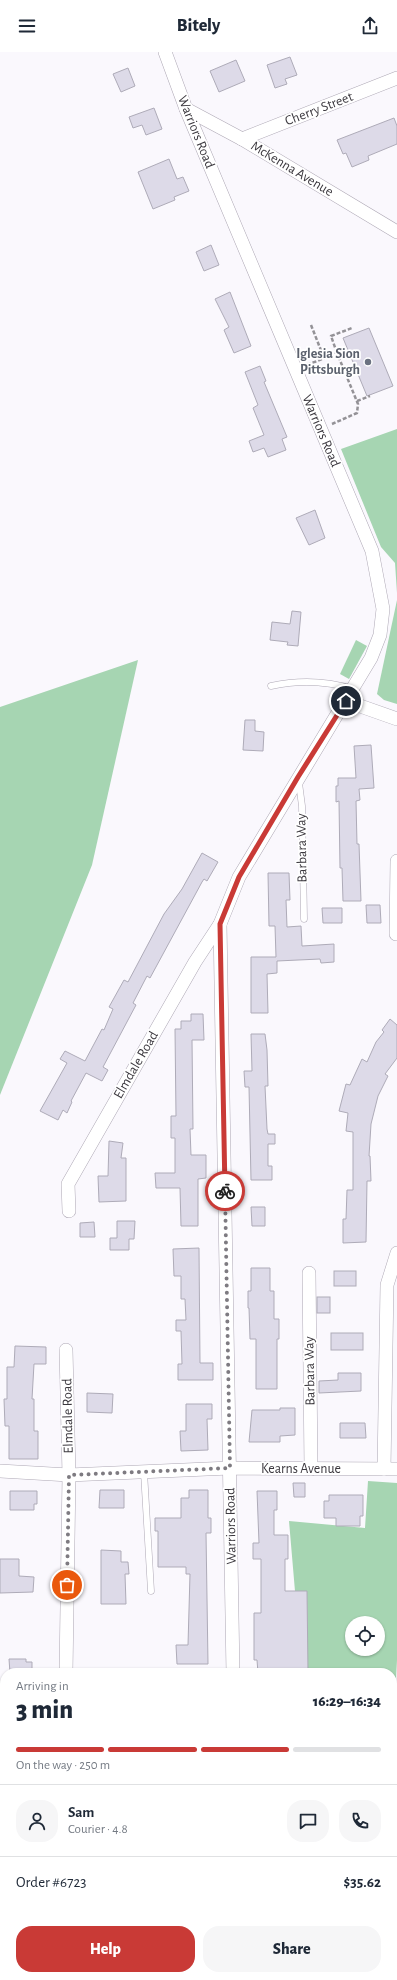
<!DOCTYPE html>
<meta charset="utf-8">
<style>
body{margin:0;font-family:"Alegreya Sans",sans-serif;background:#f6f6f7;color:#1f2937;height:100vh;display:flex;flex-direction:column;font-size:15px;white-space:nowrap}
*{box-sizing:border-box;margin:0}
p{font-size:13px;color:#747a83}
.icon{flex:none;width:22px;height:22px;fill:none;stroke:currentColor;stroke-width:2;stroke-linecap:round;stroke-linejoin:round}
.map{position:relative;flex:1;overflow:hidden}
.side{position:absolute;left:0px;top:1616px;width:397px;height:312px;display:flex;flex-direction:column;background:#fff;border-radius:16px 16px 0 0;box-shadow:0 1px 3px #0004}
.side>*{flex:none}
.tools{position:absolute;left:345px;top:1564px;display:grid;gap:8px}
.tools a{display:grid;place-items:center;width:40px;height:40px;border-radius:50%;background:#fff;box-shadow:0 1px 3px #0004;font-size:20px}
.pin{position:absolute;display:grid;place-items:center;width:34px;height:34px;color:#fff;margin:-17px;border:2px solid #fff;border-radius:50%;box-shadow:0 1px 4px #0007}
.courier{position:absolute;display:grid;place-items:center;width:40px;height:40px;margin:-20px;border:3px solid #c93a36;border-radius:50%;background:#fff;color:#222;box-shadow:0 1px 5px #0007}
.head em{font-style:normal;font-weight:800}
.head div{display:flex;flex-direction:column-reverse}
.head{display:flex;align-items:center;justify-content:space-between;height:68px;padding:0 16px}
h1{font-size:26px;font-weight:800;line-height:30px}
.bar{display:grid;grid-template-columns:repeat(4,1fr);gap:6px 4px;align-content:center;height:48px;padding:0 16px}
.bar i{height:5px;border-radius:3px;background:#e0e1e3}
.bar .selected{background:#c93a36}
.bar p{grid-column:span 4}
.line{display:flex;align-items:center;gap:10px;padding:0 16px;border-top:1px solid #e0e1e3}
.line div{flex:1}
.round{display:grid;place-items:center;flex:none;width:42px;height:42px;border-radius:16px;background:#f6f6f7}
.cta{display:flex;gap:8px;margin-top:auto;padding:8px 16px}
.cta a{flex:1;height:46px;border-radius:16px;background:#c93a36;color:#fff;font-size:16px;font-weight:800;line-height:46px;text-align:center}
.cta a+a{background:#f6f6f7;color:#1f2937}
header{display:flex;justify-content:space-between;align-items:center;height:52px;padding:0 16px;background:#fff;font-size:18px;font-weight:800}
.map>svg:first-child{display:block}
.green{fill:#a6d5b2;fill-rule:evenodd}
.building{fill:#dddae8;stroke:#aeabb8}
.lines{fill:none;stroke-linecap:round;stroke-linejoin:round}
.lane-casing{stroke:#aea8b5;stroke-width:7}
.street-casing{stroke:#aea8b5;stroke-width:14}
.path{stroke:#949297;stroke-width:2.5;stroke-dasharray:4 2;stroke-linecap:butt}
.lane{stroke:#fff;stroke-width:6}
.street{stroke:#fff;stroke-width:13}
.done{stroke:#7e7b81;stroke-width:4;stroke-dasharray:0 7.2}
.route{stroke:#c93a36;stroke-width:5}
.worship-dot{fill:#6b7280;stroke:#fff;stroke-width:1.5}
.labels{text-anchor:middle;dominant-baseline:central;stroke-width:3.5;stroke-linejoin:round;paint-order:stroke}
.street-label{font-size:14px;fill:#3b383e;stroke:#fff}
.worship-label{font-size:14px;font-weight:bold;fill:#5b616d;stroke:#fff;text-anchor:end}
</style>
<header><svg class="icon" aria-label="menu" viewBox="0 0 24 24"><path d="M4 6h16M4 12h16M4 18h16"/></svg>Bitely<svg class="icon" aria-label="share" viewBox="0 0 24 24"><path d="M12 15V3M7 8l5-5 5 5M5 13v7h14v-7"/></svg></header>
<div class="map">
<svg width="397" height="1928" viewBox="0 0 397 1928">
<rect width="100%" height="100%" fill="#faf8fd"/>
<g class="green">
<polygon points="397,377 397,541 395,511 381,495 341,397"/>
<polygon points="397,548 397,652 384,648 377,642"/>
<polygon points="356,588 367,594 349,627 340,622"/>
<polygon points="138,608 92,813 0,1043 0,655"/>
<path d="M368,1429L397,1431V1608L393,1686L397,1696V1788V1785L392,1783V1621H302L289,1469L365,1476ZM352,1571H378V1597H352Z"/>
<polygon points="0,1718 5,1719 5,1744 0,1741"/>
</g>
<g class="building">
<polygon points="290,5 297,23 285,27 287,32 275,36 267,13"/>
<polygon points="236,8 245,29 219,40 210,19"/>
<polygon points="128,16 135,34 121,40 113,22"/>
<polygon points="154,56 162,77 146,83 142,73 133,76 129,65"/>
<polygon points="394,66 397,74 397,92 368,104 369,108 352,115 346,101 343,102 337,88"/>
<polygon points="169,107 177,127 183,125 189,139 174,145 175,148 153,157 138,120"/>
<polygon points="211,193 219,213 204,219 196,200"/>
<polygon points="230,240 251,294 234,301 224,278 229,275 215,247"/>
<polygon points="369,276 393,334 367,344 343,286"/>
<polygon points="260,314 266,329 264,330 287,385 282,387 286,398 268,405 264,396 253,400 249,389 264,383 253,356 258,353 245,320"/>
<polygon points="315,458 325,486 309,493 296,466"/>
<polygon points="292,559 301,560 298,594 287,593 288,590 270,588 272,570 290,572"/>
<polygon points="245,668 255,668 255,679 264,680 263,699 243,698"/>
<polygon points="371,693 374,736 359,737 360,748 356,749 357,792 359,792 361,849 343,849 342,816 340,816 339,749 336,750 336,734 338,734 338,726 356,726 354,694"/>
<polygon points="202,801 218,810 207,829 204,827 202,830 150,926 147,924 133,951 136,953 103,1015 108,1018 102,1029 86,1021 71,1049 72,1050 67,1061 63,1058 58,1068 40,1059 67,1011 60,1007 65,999 85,1009 102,977 104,978 113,957 109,955 124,928 128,930 164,862 182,837"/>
<polygon points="268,821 289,821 290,848 286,848 287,875 301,874 302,894 334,892 334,910 321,911 320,907 277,909 277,921 267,922 268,961 251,961 251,905 276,905 275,874 269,874"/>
<polygon points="366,853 380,853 381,871 367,871"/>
<polygon points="322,856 342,856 342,871 323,871"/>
<polygon points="191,962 203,962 204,988 192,988 193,1077 190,1077 191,1103 206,1103 206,1126 198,1127 198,1174 181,1174 180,1136 156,1136 155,1121 175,1121 175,1086 171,1086 171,1064 176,1064 175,977 181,977 181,969 191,969"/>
<polygon points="390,967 397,973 397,1006 385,1022 388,1024 378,1044 371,1072 369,1104 370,1104 371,1129 367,1129 366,1190 343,1191 343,1167 346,1167 347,1138 353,1138 353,1080 346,1079 348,1061 339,1059 346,1032 350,1033 362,1007 367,1010 376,990 384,980 382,978"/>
<polygon points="251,982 265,982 267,998 268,1034 265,1034 267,1077 268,1082 275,1082 275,1092 268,1092 268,1114 272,1114 272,1128 251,1128 249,1035 245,1035 244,1019 252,1019"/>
<polygon points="109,1089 123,1091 121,1106 126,1106 126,1149 99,1150 98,1124 108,1124"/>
<polygon points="251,1155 265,1155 265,1174 252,1174"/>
<polygon points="117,1169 135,1169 134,1187 129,1187 129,1198 110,1198 110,1186 117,1186"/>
<polygon points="94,1170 95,1185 80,1185 80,1171"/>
<polygon points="199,1196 200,1311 213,1311 213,1328 178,1328 178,1312 182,1312 181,1279 176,1279 176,1268 186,1268 185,1247 181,1247 181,1224 174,1224 173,1197"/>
<polygon points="251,1216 270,1216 270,1239 274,1239 274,1267 279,1267 279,1287 277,1287 277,1337 256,1337 256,1287 250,1287 249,1256 248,1256 248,1239 251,1239"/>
<rect x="334" y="1219" width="22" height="15"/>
<rect x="317" y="1245" width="13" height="16"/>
<rect x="331" y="1281" width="32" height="17"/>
<polygon points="15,1294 46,1295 46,1312 34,1312 32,1347 34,1347 34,1379 38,1379 38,1407 9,1407 9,1374 5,1374 4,1347 7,1347 7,1315 14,1315"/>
<polygon points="338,1321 361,1321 361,1339 319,1341 319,1329 338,1328"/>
<polygon points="87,1341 113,1342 112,1361 87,1360"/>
<polygon points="186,1352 212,1352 212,1367 207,1367 208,1398 181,1399 180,1379 186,1379"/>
<polygon points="280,1356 295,1356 295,1383 280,1384 280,1390 249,1390 252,1358 280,1358"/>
<polygon points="340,1371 365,1371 366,1386 340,1386"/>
<polygon points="293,1431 305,1431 305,1445 294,1445"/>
<polygon points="100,1438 124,1438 124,1456 99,1456"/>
<polygon points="189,1438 208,1438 208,1466 211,1466 211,1481 206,1481 208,1612 177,1612 176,1593 188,1593 190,1522 186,1522 186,1515 158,1515 158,1479 155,1479 155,1466 181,1466 181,1446 189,1446"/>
<polygon points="10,1439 37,1439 37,1452 34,1452 34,1458 10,1458"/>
<polygon points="257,1439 277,1439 277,1458 274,1458 274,1483 288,1483 288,1507 285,1507 285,1539 307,1539 308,1619 258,1621 257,1608 254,1608 254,1561 261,1561 261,1507 253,1507 253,1491 259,1491"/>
<polygon points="329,1443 363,1443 363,1464 360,1464 360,1474 336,1474 336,1466 324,1466 324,1449 329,1449"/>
<polygon points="101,1498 121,1499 121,1510 128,1510 129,1522 125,1522 126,1552 101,1552"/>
<polygon points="0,1507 19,1507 19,1524 34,1525 33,1540 0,1541"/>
<polygon points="9,1607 26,1607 26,1610 32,1610 32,1621 10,1621"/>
</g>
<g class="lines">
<g class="lane-casing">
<g id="lane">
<path d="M271,634C298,628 327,629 353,637"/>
<polyline points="299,731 302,754 304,867"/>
<polyline points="144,1420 151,1539"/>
<polyline points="0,1849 5,1853"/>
<polyline points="314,1928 314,1923"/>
</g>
</g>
<g class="street-casing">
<g id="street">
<polyline points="186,57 242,87 397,180"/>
<polyline points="242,87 397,26"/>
<polyline points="346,649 397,667"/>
<polyline points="220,872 233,1621"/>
<polyline points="396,882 397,809"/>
<polyline points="69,1159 68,1132 195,910 220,872 239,825 371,606 380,583 383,557 372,499 186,57 165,0"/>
<polyline points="309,1221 311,1417"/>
<polyline points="384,1417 387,1233 397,1201"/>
<polyline points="0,1419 69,1423 230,1416 397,1417"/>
<polyline points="66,1621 69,1423 66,1298"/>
<polyline points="0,1749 5,1752"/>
<polyline points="392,1887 397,1890"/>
<polyline points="27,1928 33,1923"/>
<polyline points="233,1928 234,1923"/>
</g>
</g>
<g class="path">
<polyline points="311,273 324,306"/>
<polyline points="337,301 331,284 352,276"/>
<polyline points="307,313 337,301 358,352 357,361 332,372"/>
<polyline points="357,349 370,344"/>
</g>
<use href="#lane" class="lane"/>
<use href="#street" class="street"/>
</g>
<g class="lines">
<polyline class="done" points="67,1533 69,1423 230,1416 225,1139"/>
<polyline class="route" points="225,1139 220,872 239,825 298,725 346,649"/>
</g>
<circle class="worship-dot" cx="368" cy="310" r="4"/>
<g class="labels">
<g class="street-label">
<text transform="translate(319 57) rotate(-21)">Cherry Street</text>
<text transform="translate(196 80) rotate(68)">Warriors Road</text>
<text transform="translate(292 117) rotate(31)">McKenna Avenue</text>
<text transform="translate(321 379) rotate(67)">Warriors Road</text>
<text transform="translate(302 796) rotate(-91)">Barbara Way</text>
<text transform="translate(136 1013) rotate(-60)">Elmdale Road</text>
<text transform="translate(310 1319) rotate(-91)">Barbara Way</text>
<text transform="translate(68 1364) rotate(-91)">Elmdale Road</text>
<text x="301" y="1417">Kearns Avenue</text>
<text transform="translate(231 1474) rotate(-91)">Warriors Road</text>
</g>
<g class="worship-label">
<text x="360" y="302">Iglesia Sion<tspan x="360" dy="16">Pittsburgh</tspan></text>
</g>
</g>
</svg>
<div class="tools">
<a><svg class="icon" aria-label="locate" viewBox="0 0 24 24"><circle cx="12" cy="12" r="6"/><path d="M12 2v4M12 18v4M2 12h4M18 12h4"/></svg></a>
</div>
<div class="pin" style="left:67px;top:1533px;background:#ea580c"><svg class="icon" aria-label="bag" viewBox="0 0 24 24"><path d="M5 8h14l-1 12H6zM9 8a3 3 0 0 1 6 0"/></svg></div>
<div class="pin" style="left:346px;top:649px;background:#1f2937"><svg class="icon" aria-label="home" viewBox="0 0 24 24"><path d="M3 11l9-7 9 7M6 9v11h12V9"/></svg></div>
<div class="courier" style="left:225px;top:1139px"><svg class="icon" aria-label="bike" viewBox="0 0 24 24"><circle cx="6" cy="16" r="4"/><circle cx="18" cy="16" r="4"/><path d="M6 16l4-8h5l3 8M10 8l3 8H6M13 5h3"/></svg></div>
<section class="side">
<div class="head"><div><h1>3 min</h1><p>Arriving in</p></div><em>16:29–16:34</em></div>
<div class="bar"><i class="selected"></i><i class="selected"></i><i class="selected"></i><i></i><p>On the way · 250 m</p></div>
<div class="line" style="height:72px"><a class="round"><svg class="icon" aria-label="person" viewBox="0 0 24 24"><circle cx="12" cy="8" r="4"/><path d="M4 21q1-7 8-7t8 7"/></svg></a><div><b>Sam</b><p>Courier · 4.8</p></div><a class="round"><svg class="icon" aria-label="chat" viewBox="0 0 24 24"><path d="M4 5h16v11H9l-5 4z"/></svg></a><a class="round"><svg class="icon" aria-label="phone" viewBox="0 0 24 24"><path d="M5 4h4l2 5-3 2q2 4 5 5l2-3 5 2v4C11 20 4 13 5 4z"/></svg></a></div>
<div class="line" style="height:52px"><div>Order #6723</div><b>$35.62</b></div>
<div class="cta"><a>Help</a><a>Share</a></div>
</section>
</div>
